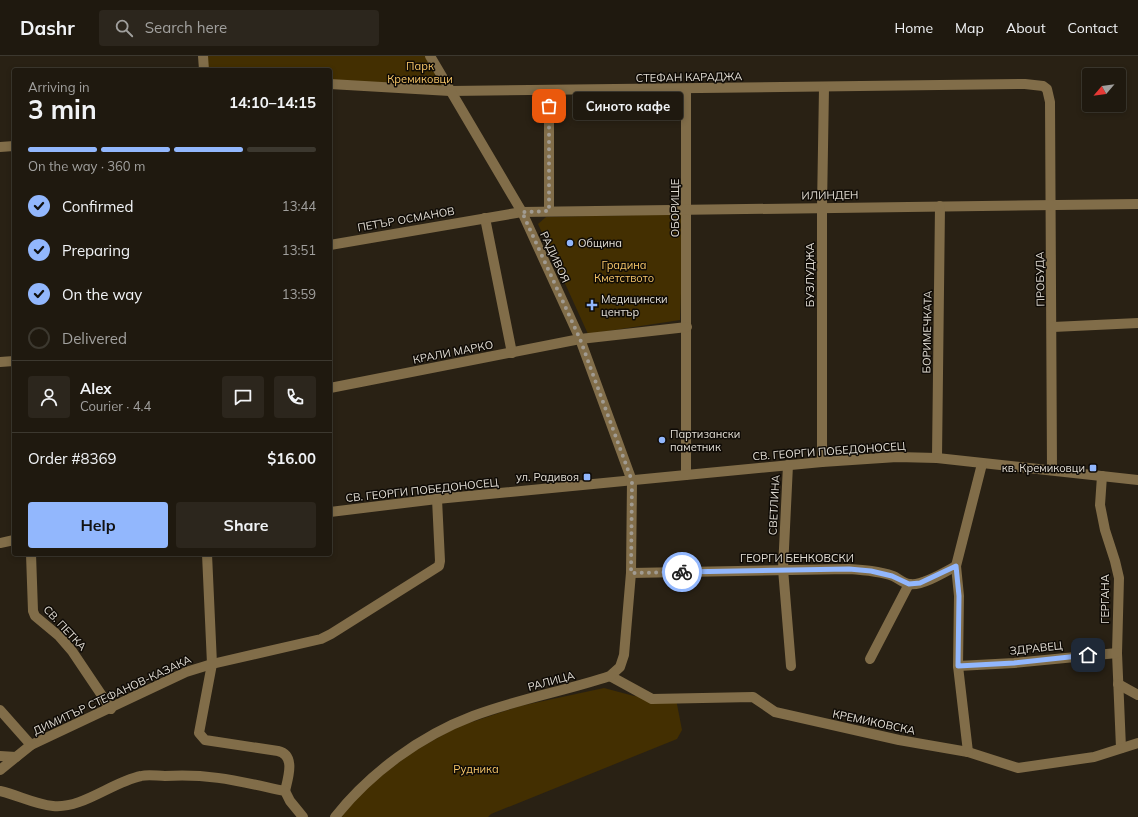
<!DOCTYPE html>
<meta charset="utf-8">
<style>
body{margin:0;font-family:Mulish,sans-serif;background:#2c261d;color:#f1f3f6;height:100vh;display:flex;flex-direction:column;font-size:15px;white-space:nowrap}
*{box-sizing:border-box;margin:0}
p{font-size:13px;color:#a1a09e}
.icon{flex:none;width:22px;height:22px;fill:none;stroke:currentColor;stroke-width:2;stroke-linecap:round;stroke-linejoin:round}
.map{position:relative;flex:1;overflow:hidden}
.drawer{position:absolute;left:12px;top:12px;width:320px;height:488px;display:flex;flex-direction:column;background:#1f190f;border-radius:4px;box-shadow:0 2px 6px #0003,0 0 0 1px #3c382f}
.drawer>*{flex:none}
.needle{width:26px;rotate:241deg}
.buttons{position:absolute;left:1082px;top:12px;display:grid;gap:8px}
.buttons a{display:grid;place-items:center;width:44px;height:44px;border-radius:4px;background:#1f190f;box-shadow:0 2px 6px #0003,0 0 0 1px #3c382f;font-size:20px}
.pin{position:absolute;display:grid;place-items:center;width:34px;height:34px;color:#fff;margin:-17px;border-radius:8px;box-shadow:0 2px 6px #0006}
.courier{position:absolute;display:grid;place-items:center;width:40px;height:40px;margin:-20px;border:3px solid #92b7fd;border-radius:50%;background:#fff;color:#222;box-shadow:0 1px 5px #0007}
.bubble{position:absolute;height:28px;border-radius:4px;background:#1f190f;box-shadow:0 2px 6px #0003,0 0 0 1px #3c382f;font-size:13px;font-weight:700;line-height:28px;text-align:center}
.head em{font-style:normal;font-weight:700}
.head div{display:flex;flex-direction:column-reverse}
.head{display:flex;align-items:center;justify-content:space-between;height:68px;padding:0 16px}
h1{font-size:26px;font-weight:700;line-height:30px}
.bar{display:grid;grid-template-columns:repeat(4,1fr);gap:6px 4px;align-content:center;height:48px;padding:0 16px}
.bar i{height:5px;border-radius:3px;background:#3c382f}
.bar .selected{background:#92b7fd}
.bar p{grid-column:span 4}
.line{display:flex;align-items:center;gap:10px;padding:0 16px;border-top:1px solid #3c382f}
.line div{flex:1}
.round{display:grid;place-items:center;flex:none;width:42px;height:42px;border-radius:4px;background:#2c261d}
ol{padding:0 16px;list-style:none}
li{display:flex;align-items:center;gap:12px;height:44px}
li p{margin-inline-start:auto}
li .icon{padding:4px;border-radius:50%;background:#92b7fd;color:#111;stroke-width:4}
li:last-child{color:#a1a09e}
li i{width:22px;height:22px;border:2px solid #3c382f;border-radius:50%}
.cta{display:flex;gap:8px;margin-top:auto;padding:8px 16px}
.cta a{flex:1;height:46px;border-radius:4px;background:#92b7fd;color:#111;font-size:16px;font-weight:700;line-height:46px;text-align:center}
.cta a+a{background:#2c261d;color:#f1f3f6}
header{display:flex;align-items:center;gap:24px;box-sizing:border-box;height:56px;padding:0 20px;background:#1f190f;border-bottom:1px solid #3c382f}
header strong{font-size:19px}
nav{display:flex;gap:22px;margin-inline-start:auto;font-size:14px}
.search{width:280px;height:36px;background:#2c261d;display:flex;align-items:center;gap:10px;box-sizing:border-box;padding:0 14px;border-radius:4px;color:#a1a09e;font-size:15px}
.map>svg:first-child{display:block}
.green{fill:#432f01}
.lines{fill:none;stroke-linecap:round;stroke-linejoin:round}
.minor{stroke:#816d49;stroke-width:10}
.done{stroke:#a19b91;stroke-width:4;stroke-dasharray:0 7.2}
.route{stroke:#92b7fd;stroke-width:5}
.poi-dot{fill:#92b7fd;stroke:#0f0b06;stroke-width:1.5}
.labels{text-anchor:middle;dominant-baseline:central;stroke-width:3;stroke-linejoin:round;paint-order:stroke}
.park-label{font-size:11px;fill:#f8c769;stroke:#0f0b06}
.street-label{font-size:11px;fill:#e2ddd4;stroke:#0f0b06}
.poi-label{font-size:11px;fill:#e2ddd4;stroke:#0f0b06;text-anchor:start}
</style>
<header>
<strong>Dashr</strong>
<div class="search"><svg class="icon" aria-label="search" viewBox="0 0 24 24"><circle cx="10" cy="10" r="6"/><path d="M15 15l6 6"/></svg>Search here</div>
<nav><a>Home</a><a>Map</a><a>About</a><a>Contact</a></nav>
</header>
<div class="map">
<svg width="1138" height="761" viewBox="0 0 1138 761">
<rect width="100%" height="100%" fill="#292114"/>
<g class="green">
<polygon points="203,0 430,0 450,35 330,28 330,14 204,14"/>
<polygon points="684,158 680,264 588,278 538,168 546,161"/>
<polygon points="604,632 634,640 676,643 682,674 677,683 491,758 488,761 341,761 362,734 414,695 457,671 520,650"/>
</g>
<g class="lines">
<g class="minor">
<polyline points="203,0 204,14"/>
<polyline points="330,28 450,35 1025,28 1043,30 1047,33 1050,46 1052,414"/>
<polyline points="686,33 686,419"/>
<polyline points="549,35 549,155"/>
<polyline points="0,91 14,90"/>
<polyline points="485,162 512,297"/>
<polyline points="330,189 522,156 1138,148"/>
<polyline points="1053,271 1138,267"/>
<polyline points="0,306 14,305"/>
<polyline points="330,332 580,283 687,271"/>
<polyline points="937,402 940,150"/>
<polyline points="822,406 822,151 824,32"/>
<polyline points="788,409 783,513 791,610"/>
<polyline points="1102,420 1100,449 1105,474 1115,505 1119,522 1117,597 1121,692"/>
<polyline points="330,456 437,443 686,419 822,406 897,401 937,402 1138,424"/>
<polyline points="0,487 14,484"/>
<polyline points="31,498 33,555 35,560 59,580 72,595 111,653"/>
<path d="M207,498L212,608L199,677L205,684L278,695C296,699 288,722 285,735"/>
<path d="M631,517L849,513C864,514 879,515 893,520C898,522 904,528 910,528C922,530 945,516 956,510"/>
<polyline points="870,603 909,528"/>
<polyline points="958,610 1014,607 1117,597"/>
<polyline points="610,620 652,643 753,641 775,656 899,684 968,696 1018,712 1094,701 1138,687"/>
<polyline points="1118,628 1138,639"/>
<polyline points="0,654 31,689"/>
<polyline points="968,696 958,610 959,540 956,510 982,408"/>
<polyline points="0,700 16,701"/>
<polyline points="0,714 31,689 186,616 212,608 321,583 331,578 439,510 440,505 437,443"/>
<path d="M0,735C18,739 34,748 53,750C82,753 112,726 141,720C149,718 157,720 165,720C210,717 242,726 285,735L290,745L303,761"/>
<path d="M335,761C370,717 420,680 473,660C518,643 565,635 610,620L620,611L624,599L631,517L632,425L580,283L522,156L430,0"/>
</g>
</g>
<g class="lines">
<polyline class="done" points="549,50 549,155 522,156 580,283 632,425 631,517 682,516"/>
<polyline class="route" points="682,516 849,513 871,515 892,520 909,528 920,527 956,510 959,540 958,610 1014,607 1088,599"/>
</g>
<g class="poi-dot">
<circle cx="570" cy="187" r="4"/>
<path d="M590 243h4v4h4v4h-4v4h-4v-4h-4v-4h4z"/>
<circle cx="662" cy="384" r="4"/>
<rect x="1089" y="408" width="8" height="8" rx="2"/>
<rect x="583" y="417" width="8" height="8" rx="2"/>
</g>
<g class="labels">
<g class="park-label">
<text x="420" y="10">Парк<tspan x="420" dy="13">Кремиковци</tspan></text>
<text x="624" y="209">Градина<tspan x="624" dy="13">Кметството</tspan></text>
<text x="476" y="713">Рудника</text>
</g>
<g class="street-label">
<text transform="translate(689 21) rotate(-1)">СТЕФАН КАРАДЖА</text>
<text transform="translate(830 139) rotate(-1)">ИЛИНДЕН</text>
<text transform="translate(675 152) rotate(-90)">ОБОРИЩЕ</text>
<text transform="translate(406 163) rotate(-10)">ПЕТЪР ОСМАНОВ</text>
<text transform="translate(555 201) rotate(65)">РАДИВОЯ</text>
<text transform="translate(810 219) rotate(-90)">БУЗЛУДЖА</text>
<text transform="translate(1040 223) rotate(-91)">ПРОБУДА</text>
<text transform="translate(927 276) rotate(-89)">БОРИМЕЧКАТА</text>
<text transform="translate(453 296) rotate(-11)">КРАЛИ МАРКО</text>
<text transform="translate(829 395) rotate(-4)">СВ. ГЕОРГИ ПОБЕДОНОСЕЦ</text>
<text transform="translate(422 434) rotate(-6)">СВ. ГЕОРГИ ПОБЕДОНОСЕЦ</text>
<text transform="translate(774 449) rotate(-87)">СВЕТЛИНА</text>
<text x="797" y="502">ГЕОРГИ БЕНКОВСКИ</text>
<text transform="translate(1105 543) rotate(-90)">ГЕРГАНА</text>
<text transform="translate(65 572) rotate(47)">СВ. ПЕТКА</text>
<text transform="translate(1036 592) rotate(-6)">ЗДРАВЕЦ</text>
<text transform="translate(551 625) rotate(-15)">РАЛИЦА</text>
<text transform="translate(112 639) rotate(-25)">ДИМИТЪР СТЕФАНОВ-КАЗАКА</text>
<text transform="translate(874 666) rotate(12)">КРЕМИКОВСКА</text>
</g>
<g class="poi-label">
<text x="578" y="187">Община</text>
<text x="601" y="243">Медицински<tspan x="601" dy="13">център</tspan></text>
<text x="670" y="378">Партизански<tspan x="670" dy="13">паметник</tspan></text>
<text x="1085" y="412" text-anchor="end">кв. Кремиковци</text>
<text x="579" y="421" text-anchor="end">ул. Радивоя</text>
</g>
</g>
</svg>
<div class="buttons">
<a><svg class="needle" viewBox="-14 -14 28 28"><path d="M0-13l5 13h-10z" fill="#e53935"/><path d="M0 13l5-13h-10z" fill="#a1a09e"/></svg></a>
</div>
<div class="pin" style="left:549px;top:50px;background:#ea580c"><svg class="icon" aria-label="bag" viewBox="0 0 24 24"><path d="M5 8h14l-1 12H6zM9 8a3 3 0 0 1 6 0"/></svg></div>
<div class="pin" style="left:1088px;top:599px;background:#1f2937"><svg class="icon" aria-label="home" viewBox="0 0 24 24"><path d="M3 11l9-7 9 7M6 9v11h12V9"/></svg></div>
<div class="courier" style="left:682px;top:516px"><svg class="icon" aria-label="bike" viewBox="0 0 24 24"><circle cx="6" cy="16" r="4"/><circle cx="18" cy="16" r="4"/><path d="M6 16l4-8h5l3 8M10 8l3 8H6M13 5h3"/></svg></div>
<div class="bubble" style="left:573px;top:36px;width:110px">Синото кафе</div>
<section class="drawer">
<div class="head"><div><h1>3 min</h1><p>Arriving in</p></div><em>14:10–14:15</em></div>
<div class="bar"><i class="selected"></i><i class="selected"></i><i class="selected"></i><i></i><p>On the way · 360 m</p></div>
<ol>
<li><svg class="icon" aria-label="check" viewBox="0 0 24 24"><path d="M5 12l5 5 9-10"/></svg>Confirmed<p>13:44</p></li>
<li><svg class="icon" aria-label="check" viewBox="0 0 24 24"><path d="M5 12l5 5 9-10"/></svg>Preparing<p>13:51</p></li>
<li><svg class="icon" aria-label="check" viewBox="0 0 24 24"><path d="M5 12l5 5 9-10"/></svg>On the way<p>13:59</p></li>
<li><i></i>Delivered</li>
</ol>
<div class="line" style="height:72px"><a class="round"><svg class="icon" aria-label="person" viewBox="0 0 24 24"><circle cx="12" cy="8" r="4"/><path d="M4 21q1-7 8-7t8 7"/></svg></a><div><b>Alex</b><p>Courier · 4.4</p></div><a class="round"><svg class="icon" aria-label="chat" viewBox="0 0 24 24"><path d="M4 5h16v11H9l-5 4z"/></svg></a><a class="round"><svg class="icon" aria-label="phone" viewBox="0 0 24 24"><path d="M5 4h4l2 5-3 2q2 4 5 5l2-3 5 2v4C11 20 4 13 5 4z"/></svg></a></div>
<div class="line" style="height:52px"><div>Order #8369</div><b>$16.00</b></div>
<div class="cta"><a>Help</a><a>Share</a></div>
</section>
</div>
